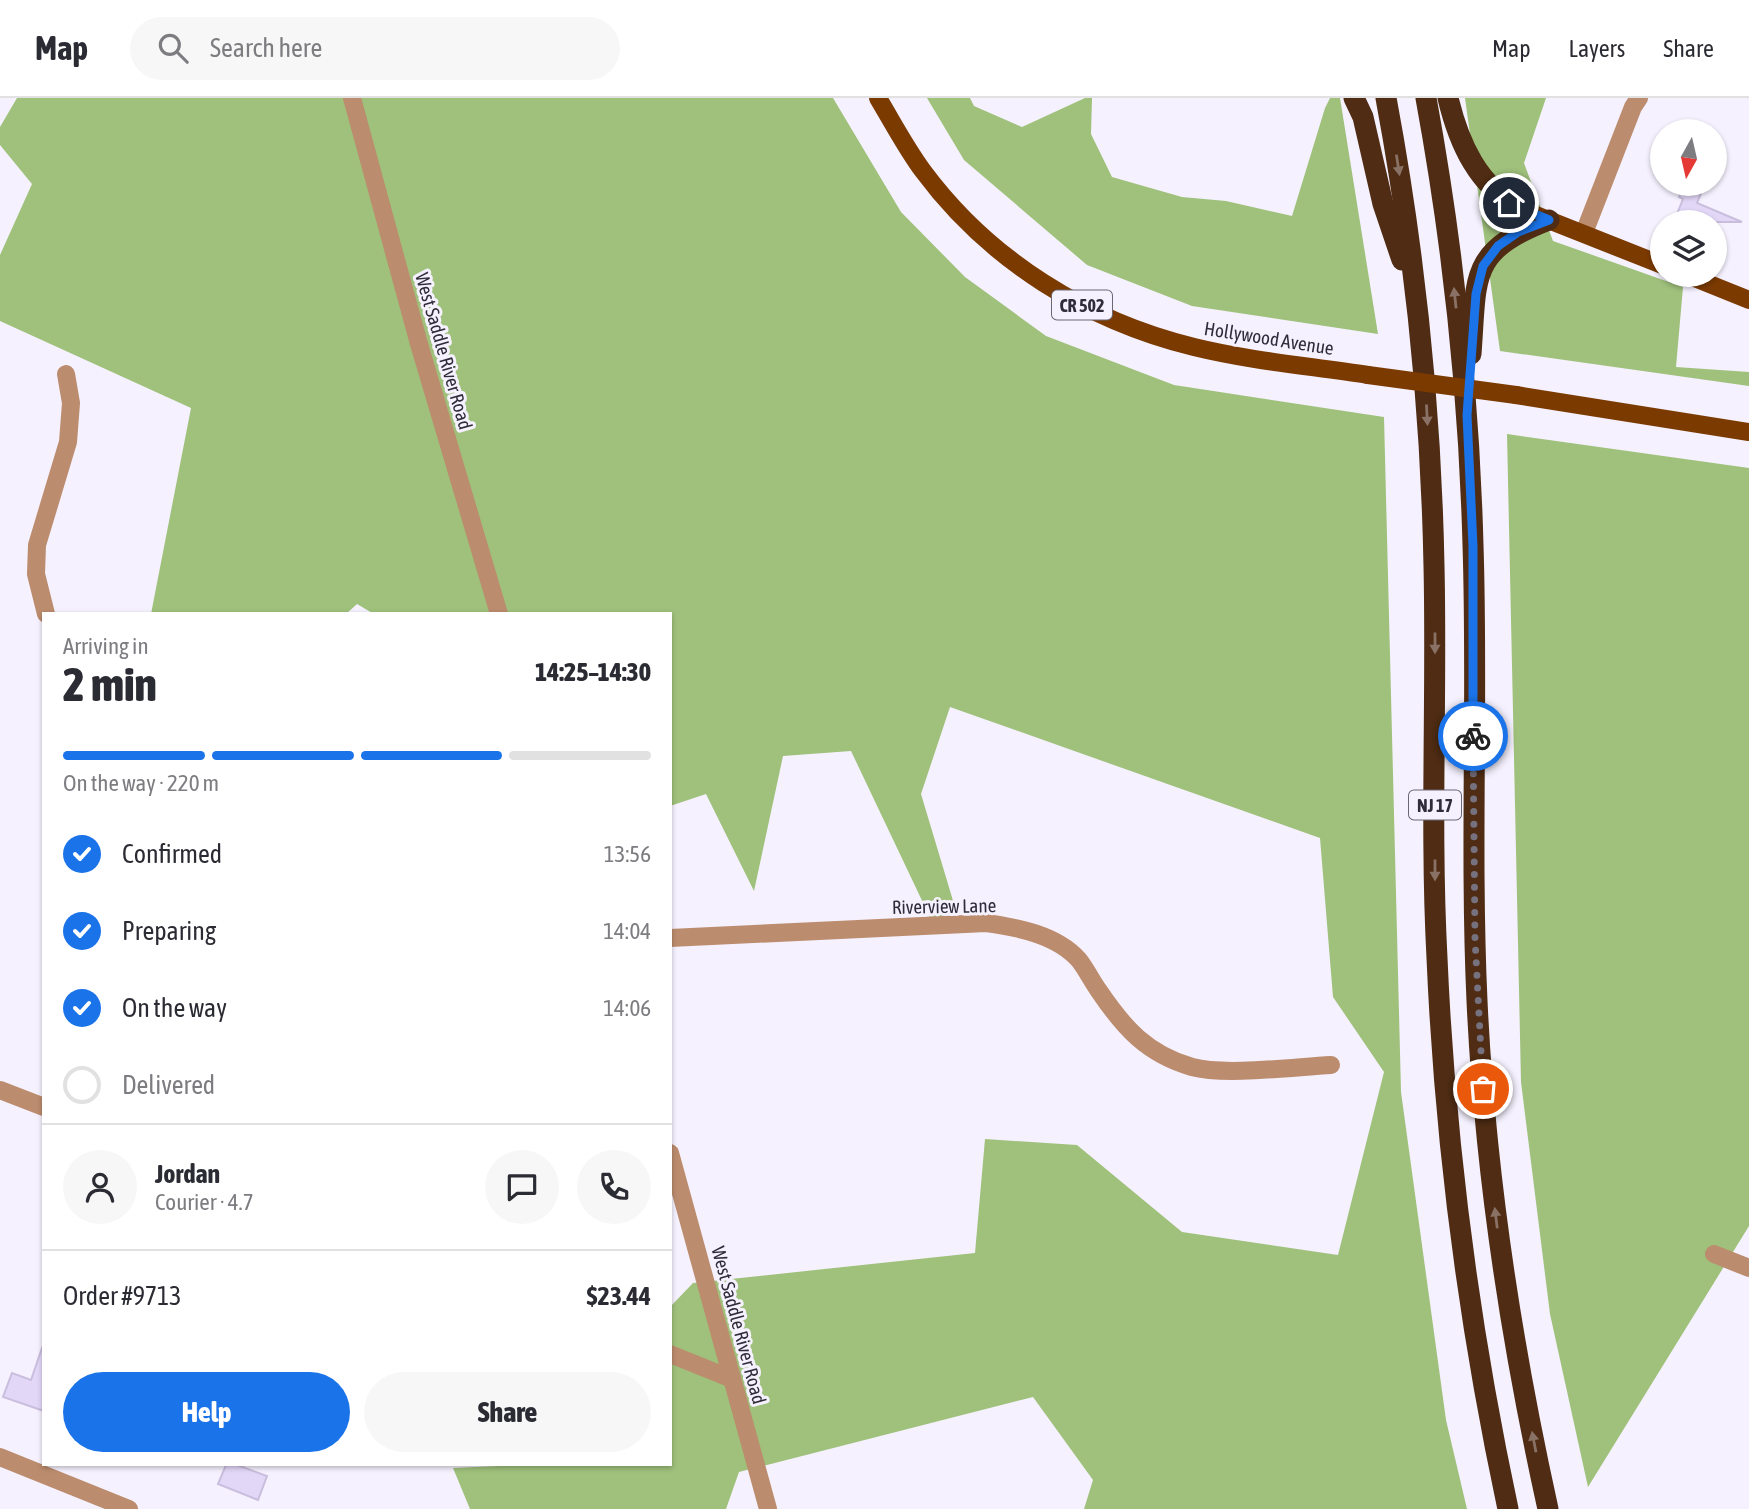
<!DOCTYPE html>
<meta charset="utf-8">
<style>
body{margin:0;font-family:"Asap Condensed",sans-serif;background:#f7f7f7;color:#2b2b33;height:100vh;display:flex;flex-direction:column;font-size:26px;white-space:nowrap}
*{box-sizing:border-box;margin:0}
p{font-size:23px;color:#7c7c81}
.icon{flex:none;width:38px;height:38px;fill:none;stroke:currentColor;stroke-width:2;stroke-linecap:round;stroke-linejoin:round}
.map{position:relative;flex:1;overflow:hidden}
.side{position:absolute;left:42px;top:514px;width:630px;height:854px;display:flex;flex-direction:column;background:#fff;border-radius:0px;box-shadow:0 2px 5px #0004}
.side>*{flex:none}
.needle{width:46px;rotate:188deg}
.fabs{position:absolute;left:1650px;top:21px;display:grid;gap:14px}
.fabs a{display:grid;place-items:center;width:77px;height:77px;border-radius:50%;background:#fff;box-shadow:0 2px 5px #0004;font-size:35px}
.pin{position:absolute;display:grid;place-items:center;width:60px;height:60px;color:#fff;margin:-30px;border:4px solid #fff;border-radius:50%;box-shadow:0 2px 7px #0007}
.courier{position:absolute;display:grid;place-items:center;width:70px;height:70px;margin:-35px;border:5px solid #1a73e8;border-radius:50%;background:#fff;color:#222;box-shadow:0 2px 9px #0007}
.headline em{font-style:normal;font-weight:800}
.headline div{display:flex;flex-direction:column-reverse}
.headline{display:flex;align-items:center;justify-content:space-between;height:119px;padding:0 21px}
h1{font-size:46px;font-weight:800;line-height:52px}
.bar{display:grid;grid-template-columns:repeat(4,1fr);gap:10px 7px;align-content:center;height:84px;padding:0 21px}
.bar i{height:9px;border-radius:5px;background:#e1e1e2}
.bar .current{background:#1a73e8}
.bar p{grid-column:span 4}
.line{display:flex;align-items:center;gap:18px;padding:0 21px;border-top:2px solid #e1e1e2}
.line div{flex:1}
.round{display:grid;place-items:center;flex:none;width:74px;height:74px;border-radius:37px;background:#f7f7f7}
ol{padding:0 21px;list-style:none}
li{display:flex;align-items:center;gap:21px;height:77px}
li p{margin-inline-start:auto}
li .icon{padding:7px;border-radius:50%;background:#1a73e8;color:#fff;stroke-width:4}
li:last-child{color:#7c7c81}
li i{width:38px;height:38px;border:4px solid #e1e1e2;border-radius:50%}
.action{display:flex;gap:14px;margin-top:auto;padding:14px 21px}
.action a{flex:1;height:80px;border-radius:42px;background:#1a73e8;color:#fff;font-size:28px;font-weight:800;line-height:80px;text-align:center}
.action a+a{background:#f7f7f7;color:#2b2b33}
header{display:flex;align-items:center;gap:42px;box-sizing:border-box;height:98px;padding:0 35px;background:#fff;border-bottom:2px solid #e1e1e2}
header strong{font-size:33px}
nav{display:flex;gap:38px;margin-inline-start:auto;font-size:24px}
.search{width:490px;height:63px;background:#f7f7f7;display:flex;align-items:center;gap:18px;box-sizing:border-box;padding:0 24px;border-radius:38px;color:#7c7c81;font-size:26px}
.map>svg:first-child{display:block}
.forest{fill:#9fc17b}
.building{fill:#e3d7f8;stroke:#cabede;stroke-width:2}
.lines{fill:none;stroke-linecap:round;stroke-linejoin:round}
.minor{stroke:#bc8c6e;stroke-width:18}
.major{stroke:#7b3a00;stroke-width:18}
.highway{stroke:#4f2c13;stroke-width:21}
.major-bridge{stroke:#7b3a00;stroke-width:18}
.oneway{fill:#897165}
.done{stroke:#76717e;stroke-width:7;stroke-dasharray:0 12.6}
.route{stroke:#1a73e8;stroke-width:9}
.labels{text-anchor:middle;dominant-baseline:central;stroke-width:6;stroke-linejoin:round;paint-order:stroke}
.shield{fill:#f5f1fe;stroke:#6c6774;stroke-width:2}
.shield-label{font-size:18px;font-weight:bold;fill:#312c39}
.street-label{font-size:19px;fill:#312c39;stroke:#f5f1fe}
</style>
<header>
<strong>Map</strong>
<div class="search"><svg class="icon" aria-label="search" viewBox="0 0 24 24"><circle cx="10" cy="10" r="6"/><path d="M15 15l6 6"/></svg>Search here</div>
<nav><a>Map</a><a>Layers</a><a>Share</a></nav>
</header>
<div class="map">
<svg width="1749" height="1411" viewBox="0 0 1749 1411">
<rect width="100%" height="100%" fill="#f5f1fe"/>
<g class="forest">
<polygon points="17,0 833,0 901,114 965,179 1046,238 1174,287 1384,319 1401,994 1446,1322 1467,1411 1084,1411 1093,1382 1033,1299 739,1374 726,1411 470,1411 453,1370 520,1367 670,1367 670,1209 693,1185 975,1155 985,1041 1077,1047 1182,1134 1338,1157 1384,974 1333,899 1320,740 950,609 921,696 954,806 936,832 851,653 783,658 754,793 706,696 670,708 670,516 374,516 357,506 346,516 151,516 191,310 0,223 0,157 32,86 0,47 0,29"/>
<polygon points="927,0 970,0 974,8 1022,29 1085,0 1092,0 1091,36 1112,79 1182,99 1226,103 1292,118 1325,10 1330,0 1340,0 1378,236 1192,208 1087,167 964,62"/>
<polygon points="1465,0 1546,0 1524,65 1553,143 1683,189 1676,269 1749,274 1749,288 1500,253"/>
<polygon points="1507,336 1749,370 1749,1128 1588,1389 1550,1216 1521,984"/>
</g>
<g class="building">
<polygon points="1684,86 1702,93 1697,105 1742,124 1696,124 1677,116 1683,101 1679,99"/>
<polygon points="42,1250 44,1251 44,1313 3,1299 12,1275 31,1282"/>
<polygon points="226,1367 237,1367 267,1378 258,1402 218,1386"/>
</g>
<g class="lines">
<g class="minor">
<polyline points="352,0 419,246 499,516"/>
<polyline points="1584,135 1633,9 1639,0"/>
<polyline points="46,516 36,476 37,447 68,344 71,305 66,276"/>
<path d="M670,840L986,825C1017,829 1057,837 1079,862C1086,871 1092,883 1099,893C1124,930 1147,956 1192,969C1225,978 1293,969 1331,967"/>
<polyline points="0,992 44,1009"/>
<polyline points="670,1055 768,1411"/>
<polyline points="1714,1156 1749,1170"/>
<polyline points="670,1256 732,1281"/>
<polyline points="0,1359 129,1411"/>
</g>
<g class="major">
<path d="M878,0C893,25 906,50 923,73C989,162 1087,223 1194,249C1251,263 1310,268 1368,277"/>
<polyline points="1521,111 1662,167"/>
<polyline points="1687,177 1749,202"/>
<polyline points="1516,297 1749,334"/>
</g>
<g class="highway">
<polyline points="1354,0 1363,19 1383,106 1402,162"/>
<path d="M1386,0C1415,155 1431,311 1434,468C1437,598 1430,729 1437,860C1445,1046 1469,1229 1508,1411"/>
<path d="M1426,0C1453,147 1469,297 1473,447C1478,599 1470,751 1477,903C1485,1074 1511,1244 1548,1411"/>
<path d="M1448,0C1459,46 1478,88 1521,111"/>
<path d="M1471,256C1477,178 1468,153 1549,122"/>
</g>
<polyline class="major-bridge" points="1368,277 1516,297"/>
</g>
<defs><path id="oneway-solid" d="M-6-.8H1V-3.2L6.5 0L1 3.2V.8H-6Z" transform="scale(1.75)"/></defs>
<g class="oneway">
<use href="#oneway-solid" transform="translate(1398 67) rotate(81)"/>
<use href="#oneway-solid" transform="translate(1455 200) rotate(-96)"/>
<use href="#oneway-solid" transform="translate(1427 317) rotate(87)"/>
<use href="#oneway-solid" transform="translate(1435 545) rotate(90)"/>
<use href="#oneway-solid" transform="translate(1435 772) rotate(90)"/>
<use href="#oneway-solid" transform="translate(1496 1120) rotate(-97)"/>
<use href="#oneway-solid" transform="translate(1534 1344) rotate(-101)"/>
</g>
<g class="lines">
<polyline class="done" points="1473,638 1475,841 1483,991"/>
<polyline class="route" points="1473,638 1473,448 1467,317 1476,196 1483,168 1498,148 1518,134 1549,122 1509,105"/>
</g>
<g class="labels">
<g class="shield">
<rect x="1052" y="192.5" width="60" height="29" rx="5"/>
<rect x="1409" y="692.5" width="52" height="29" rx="5"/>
</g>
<g class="shield-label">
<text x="1082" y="207">CR 502</text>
<text x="1435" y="707">NJ 17</text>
</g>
<g class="street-label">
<text transform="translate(1269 240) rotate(9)">Hollywood Avenue</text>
<text transform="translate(444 253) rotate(74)">West Saddle River Road</text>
<text transform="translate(944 808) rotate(-1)">Riverview Lane</text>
<text transform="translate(739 1227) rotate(75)">West Saddle River Road</text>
</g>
</g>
</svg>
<div class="fabs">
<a><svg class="needle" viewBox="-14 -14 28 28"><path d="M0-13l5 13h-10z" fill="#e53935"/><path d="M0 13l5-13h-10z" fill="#7c7c81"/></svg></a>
<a><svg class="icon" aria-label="layers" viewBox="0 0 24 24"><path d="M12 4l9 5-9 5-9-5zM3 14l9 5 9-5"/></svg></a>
</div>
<div class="pin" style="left:1483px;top:991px;background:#ea580c"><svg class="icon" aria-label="bag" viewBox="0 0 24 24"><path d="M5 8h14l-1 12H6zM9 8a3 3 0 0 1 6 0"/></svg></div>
<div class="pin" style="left:1509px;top:105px;background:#1f2937"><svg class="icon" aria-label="home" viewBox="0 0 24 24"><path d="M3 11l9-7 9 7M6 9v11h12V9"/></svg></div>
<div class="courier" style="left:1473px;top:638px"><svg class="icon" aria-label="bike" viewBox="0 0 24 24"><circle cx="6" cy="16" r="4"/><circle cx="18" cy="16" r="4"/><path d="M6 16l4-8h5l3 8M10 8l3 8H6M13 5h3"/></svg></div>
<section class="side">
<div class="headline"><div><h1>2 min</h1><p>Arriving in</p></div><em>14:25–14:30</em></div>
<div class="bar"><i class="current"></i><i class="current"></i><i class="current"></i><i></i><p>On the way · 220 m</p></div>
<ol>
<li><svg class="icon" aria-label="check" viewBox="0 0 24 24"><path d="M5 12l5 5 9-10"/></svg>Confirmed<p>13:56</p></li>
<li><svg class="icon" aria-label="check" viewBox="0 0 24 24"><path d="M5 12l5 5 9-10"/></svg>Preparing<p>14:04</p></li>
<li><svg class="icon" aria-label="check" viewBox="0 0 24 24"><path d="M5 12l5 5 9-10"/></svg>On the way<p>14:06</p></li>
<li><i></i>Delivered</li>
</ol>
<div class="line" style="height:126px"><a class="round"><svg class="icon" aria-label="person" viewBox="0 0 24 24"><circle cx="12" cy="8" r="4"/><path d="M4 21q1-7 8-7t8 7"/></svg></a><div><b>Jordan</b><p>Courier · 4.7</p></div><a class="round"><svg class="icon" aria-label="chat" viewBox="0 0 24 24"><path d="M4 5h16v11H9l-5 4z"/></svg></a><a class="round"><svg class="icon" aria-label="phone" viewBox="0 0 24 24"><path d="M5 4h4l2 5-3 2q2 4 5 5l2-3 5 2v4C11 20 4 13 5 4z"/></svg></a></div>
<div class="line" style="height:91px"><div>Order #9713</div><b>$23.44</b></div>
<div class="action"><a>Help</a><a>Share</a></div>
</section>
</div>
